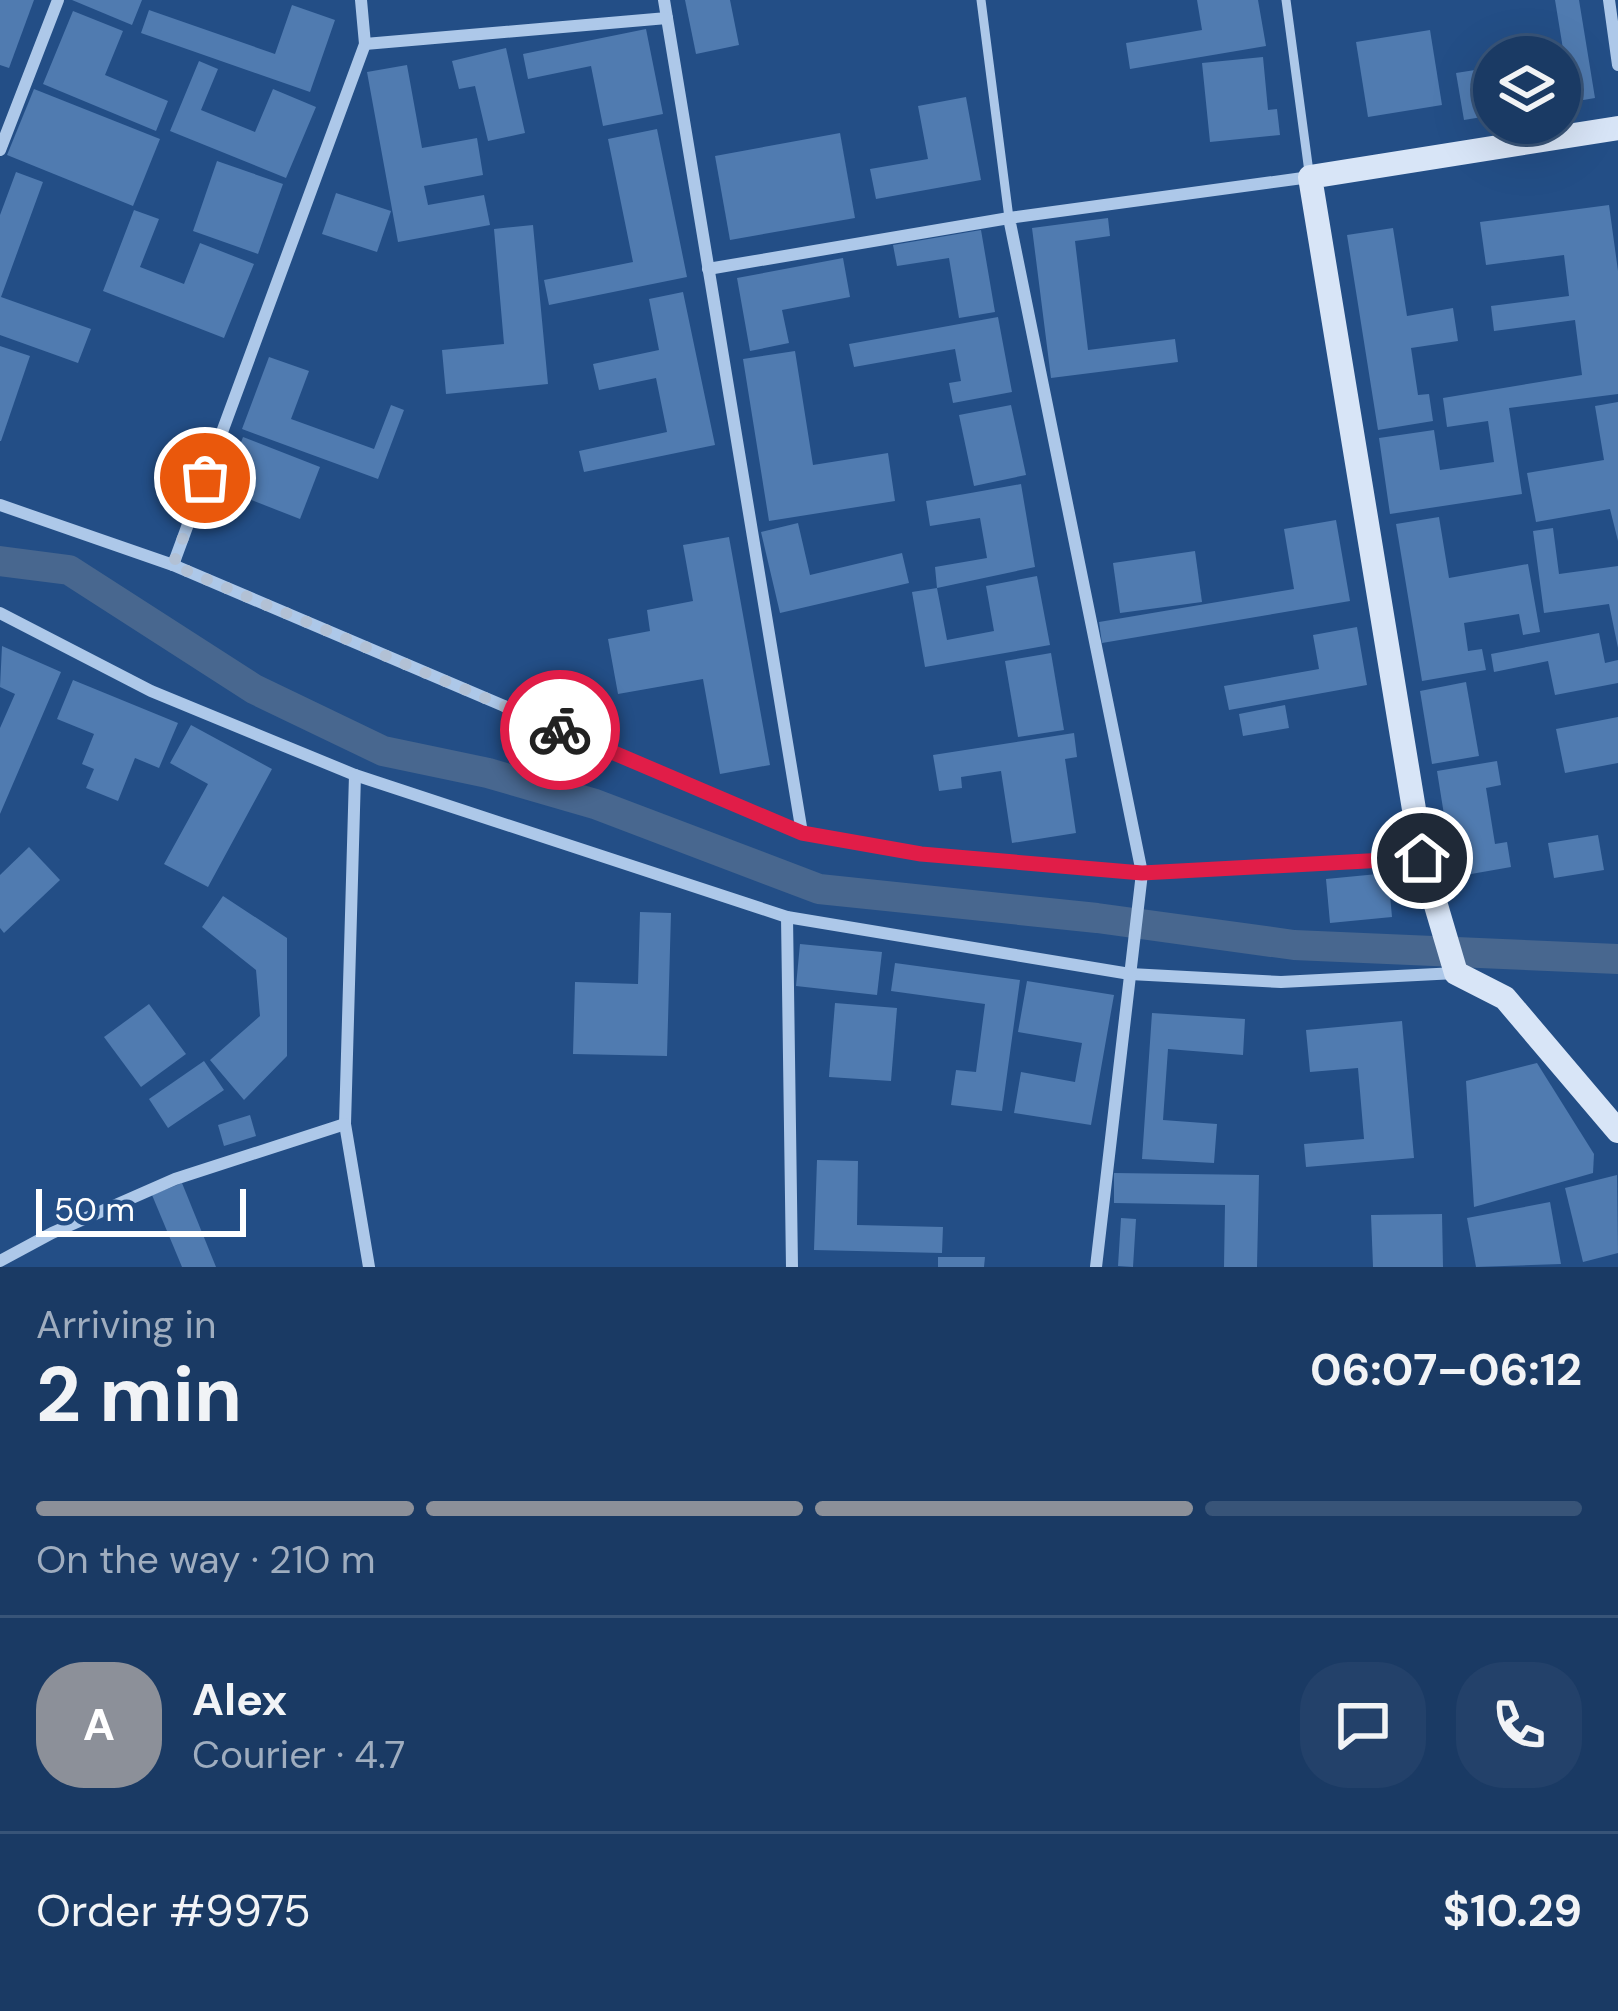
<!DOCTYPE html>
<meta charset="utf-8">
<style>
body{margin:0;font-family:"DM Sans",sans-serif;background:#23416a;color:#f1f3f6;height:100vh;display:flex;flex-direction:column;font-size:45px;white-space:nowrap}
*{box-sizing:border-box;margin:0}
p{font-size:39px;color:#9fadbf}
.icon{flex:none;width:66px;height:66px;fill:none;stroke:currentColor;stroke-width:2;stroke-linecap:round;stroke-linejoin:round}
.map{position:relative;height:1267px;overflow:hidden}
.side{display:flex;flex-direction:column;background:#1a3a64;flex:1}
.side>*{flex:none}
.tools{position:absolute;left:1473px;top:36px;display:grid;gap:24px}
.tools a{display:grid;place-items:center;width:108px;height:108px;border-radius:50%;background:#1a3a64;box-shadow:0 12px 48px #0002,0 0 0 3px #385478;font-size:60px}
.scale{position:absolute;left:36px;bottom:30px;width:210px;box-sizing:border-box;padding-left:12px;border:6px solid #fff;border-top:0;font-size:33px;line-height:42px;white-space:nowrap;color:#fff;-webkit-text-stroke:9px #234e86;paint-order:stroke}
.pin{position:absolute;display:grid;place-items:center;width:102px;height:102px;color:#fff;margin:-51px;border:6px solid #fff;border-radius:50%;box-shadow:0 3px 12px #0007}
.courier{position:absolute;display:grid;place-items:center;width:120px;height:120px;margin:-60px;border:9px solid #e11d48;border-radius:50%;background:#fff;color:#222;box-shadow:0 3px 15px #0007}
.headline em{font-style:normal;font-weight:700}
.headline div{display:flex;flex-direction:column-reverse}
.headline{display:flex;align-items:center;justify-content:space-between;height:204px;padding:0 36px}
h1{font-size:78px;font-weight:700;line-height:90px}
.bar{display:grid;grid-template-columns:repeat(4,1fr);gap:18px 12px;align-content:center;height:144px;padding:0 36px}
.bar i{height:15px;border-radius:9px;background:#385478}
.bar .on{background:#8c9099}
.bar p{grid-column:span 4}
.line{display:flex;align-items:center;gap:30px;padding:0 36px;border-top:3px solid #385478}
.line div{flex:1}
.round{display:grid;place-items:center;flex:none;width:126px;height:126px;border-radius:48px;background:#23416a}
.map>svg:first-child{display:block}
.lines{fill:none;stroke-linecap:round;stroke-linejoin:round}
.canal{stroke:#48678f;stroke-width:30}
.building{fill:#507bb0}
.lane{stroke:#adc8e9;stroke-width:9}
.street{stroke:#adc8e9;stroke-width:12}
.secondary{stroke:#d8e5f7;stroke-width:24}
.done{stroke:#b2c1d5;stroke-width:12;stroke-dasharray:0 21.6}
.route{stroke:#e11d48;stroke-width:15}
</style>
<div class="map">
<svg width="1618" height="1267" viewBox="0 0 1618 1267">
<rect width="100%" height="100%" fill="#234e86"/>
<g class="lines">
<polyline class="canal" points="0,561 69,570 254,689 383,751 488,773 595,804 819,889 1097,918 1294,945 1618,959"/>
</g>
<g class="building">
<polygon points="0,0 34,0 9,68 0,65"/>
<polygon points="72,0 142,0 132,25"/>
<polygon points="685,0 730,0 739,45 696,54"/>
<polygon points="1197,0 1258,0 1266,46 1130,69 1126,43 1202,30"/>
<polygon points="1555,0 1579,0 1595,98 1560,104 1560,56 1564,55"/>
<polygon points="292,5 335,20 310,92 141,33 149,10 275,54"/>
<polygon points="73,11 123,31 105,75 168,101 156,131 43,84"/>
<polygon points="646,29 663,114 603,126 591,66 528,79 523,54"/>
<polygon points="1430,30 1442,105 1368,117 1356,42"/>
<polygon points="506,48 525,133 488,141 475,86 459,89 452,61"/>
<polygon points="1263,57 1268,110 1277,109 1280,135 1210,142 1202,63"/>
<polygon points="199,61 218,69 201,110 255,132 273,89 316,107 286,178 170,131"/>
<polygon points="407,65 422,148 477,138 483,175 424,186 428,205 484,195 490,225 398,242 367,72"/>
<polygon points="1494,67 1494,115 1464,120 1456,73"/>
<polygon points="34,89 160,139 133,206 7,155"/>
<polygon points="966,97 981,180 876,199 870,169 928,159 918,106"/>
<polygon points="657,129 687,277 549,305 544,280 633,262 608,139"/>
<polygon points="840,133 855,218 730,240 715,156"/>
<polygon points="217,161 283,184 258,254 193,231"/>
<polygon points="16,172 43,182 1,297 91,329 78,363 0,335 0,215"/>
<polygon points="336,193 391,211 377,252 322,234"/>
<polygon points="1609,205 1618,271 1618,394 1509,408 1522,494 1390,514 1379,438 1434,430 1440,470 1494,462 1488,421 1447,427 1443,398 1582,375 1575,320 1494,331 1491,306 1569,296 1564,255 1486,265 1480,222"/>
<polygon points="134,210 159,219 140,267 184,284 200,243 254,264 224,338 103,291"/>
<polygon points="1108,218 1110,236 1075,241 1088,350 1175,339 1178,362 1051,378 1032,228"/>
<polygon points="533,225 548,384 446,394 442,350 504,344 494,229"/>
<polygon points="1393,228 1407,316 1453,308 1458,341 1411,348 1418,395 1429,394 1433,421 1378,430 1347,235"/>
<polygon points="981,230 995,312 959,318 949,258 897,266 893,245"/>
<polygon points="843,258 850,297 782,310 789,343 750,351 737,278"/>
<polygon points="683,292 715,445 584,472 579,451 667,432 656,378 599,390 593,364 659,350 649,299"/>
<polygon points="998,317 1012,392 953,403 949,383 961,381 955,349 854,367 849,344"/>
<polygon points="0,346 30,356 1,441 0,441"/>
<polygon points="795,351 813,465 888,453 895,501 769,521 743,359"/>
<polygon points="269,357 309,371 291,419 374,449 391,405 404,410 378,479 242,429"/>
<polygon points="1618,402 1618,541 1610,509 1536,522 1527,473 1604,460 1595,406"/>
<polygon points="1011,405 1026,475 974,486 959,415"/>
<polygon points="243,437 320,467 300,519 223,489"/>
<polygon points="1021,484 1035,567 937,588 935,567 987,558 980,518 930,526 926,501"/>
<polygon points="1439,517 1449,578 1528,564 1540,632 1523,635 1519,614 1464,623 1468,651 1482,649 1486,670 1422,681 1396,524"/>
<polygon points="1336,520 1350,601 1102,643 1099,622 1294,589 1284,529"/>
<polygon points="798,523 810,575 902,553 909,583 780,613 761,532"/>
<polygon points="1553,528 1559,574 1618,566 1618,648 1609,604 1544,613 1533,531"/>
<polygon points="729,537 770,765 720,774 703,679 618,694 608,639 650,631 647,610 693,601 683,545"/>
<polygon points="1195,551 1202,602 1120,613 1113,563"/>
<polygon points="1037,576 1050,645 925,667 912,592 937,588 947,640 994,631 986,586"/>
<polygon points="1357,627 1367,685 1229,710 1224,686 1319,669 1313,635"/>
<polygon points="1599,633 1605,663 1618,660 1618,683 1555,695 1548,661 1494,672 1491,654"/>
<polygon points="2,646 61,672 0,814 0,728 15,694 0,687"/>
<polygon points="1051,653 1064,730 1018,737 1005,661"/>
<polygon points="73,680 178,723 159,768 135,758 118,801 86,788 94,769 82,764 94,734 57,719"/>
<polygon points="1466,682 1479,756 1432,764 1420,691"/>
<polygon points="1285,705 1289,728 1243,736 1239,714"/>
<polygon points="1618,717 1618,763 1565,773 1556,729"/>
<polygon points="191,725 272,769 208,887 164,864 208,784 170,763"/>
<polygon points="1074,733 1077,757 1065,759 1076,833 1012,843 1001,771 961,777 962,788 939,791 933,755"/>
<polygon points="1497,761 1501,785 1486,788 1495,844 1507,842 1511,867 1454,877 1437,771"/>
<polygon points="1598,835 1604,870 1554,878 1548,843"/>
<polygon points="29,847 60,880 4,933 0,928 0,875"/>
<polygon points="1388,873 1392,917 1330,923 1326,879"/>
<polygon points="223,896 287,938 287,1056 244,1100 210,1060 260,1016 256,970 202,927"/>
<polygon points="640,912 671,913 667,1056 573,1054 575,982 638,984"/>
<polygon points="800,944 882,952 877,995 796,986"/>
<polygon points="895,963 1020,980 1002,1111 951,1105 956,1070 976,1072 985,1004 891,991"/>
<polygon points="1027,981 1114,995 1091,1125 1014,1113 1021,1072 1075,1082 1082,1043 1018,1032"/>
<polygon points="835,1003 897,1008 891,1081 829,1077"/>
<polygon points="149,1004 186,1054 141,1087 104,1037"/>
<polygon points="1152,1013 1245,1019 1243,1055 1168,1049 1163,1120 1217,1124 1214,1163 1142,1159"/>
<polygon points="1402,1021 1414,1158 1306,1167 1304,1144 1364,1139 1358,1068 1310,1072 1306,1030"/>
<polygon points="204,1061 224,1090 168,1128 149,1099"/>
<polygon points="1537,1063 1594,1154 1593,1173 1474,1207 1466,1081"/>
<polygon points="250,1115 256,1136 224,1146 218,1125"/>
<polygon points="817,1160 858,1161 857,1225 943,1227 942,1253 814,1250"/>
<polygon points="1114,1173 1259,1175 1257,1267 1224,1267 1225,1205 1114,1203"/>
<polygon points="1617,1175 1618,1253 1583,1262 1565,1188"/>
<polygon points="182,1183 216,1267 182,1267 152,1195"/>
<polygon points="1550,1202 1561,1264 1476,1267 1467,1218"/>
<polygon points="1442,1214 1443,1267 1373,1267 1371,1215"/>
<polygon points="1121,1218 1136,1219 1133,1267 1118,1266"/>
<polygon points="938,1257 985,1257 984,1267 938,1267"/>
</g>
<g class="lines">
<g class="lane">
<polyline points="981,0 1009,218"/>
<polyline points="1286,0 1309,172"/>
</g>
<g class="street">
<polyline points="664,0 802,833"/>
<polyline points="1609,0 1618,65"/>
<polyline points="365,44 667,18"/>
<polyline points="0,150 58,0"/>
<polyline points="708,269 1009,218"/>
<polyline points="0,505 173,565 802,833 921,854 1142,873 1422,858"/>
<polyline points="173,565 365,44 361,0"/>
<polyline points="0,613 151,691 355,775 787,917 1130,974 1281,982 1456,973"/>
<polyline points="355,775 345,1124 369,1267"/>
<polyline points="787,917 792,1267"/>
<polyline points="0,1261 52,1233 175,1179 345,1124"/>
<polyline points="1096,1267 1142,873 1009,218 1310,177"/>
</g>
<polyline class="secondary" points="1618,128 1310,177 1422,858 1456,973 1505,998 1618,1131"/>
</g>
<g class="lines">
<polyline class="done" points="205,478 173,565 560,730"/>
<polyline class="route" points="560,730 802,833 921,854 1142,873 1422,858"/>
</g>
</svg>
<div class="tools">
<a><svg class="icon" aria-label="layers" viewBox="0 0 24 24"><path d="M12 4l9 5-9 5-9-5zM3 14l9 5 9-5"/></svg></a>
</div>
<div class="scale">50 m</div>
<div class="pin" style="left:205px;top:478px;background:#ea580c"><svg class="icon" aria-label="bag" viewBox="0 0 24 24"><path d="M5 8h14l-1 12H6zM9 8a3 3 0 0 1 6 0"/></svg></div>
<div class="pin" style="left:1422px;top:858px;background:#1f2937"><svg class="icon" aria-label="home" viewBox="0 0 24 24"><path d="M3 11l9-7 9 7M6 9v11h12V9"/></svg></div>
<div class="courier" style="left:560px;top:730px"><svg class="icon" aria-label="bike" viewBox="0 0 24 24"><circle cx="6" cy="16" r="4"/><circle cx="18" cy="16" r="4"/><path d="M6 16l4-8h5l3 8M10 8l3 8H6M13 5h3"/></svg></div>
</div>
<section class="side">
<div class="headline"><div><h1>2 min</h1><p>Arriving in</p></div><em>06:07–06:12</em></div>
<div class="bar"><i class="on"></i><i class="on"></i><i class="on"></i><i></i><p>On the way · 210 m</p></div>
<div class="line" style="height:216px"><b class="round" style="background:#8c9099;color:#fff">A</b><div><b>Alex</b><p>Courier · 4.7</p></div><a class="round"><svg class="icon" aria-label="chat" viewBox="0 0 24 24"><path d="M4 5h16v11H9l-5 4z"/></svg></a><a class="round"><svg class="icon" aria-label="phone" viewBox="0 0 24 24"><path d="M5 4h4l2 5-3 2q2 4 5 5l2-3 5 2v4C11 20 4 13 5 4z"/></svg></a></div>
<div class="line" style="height:156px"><div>Order #9975</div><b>$10.29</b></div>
</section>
